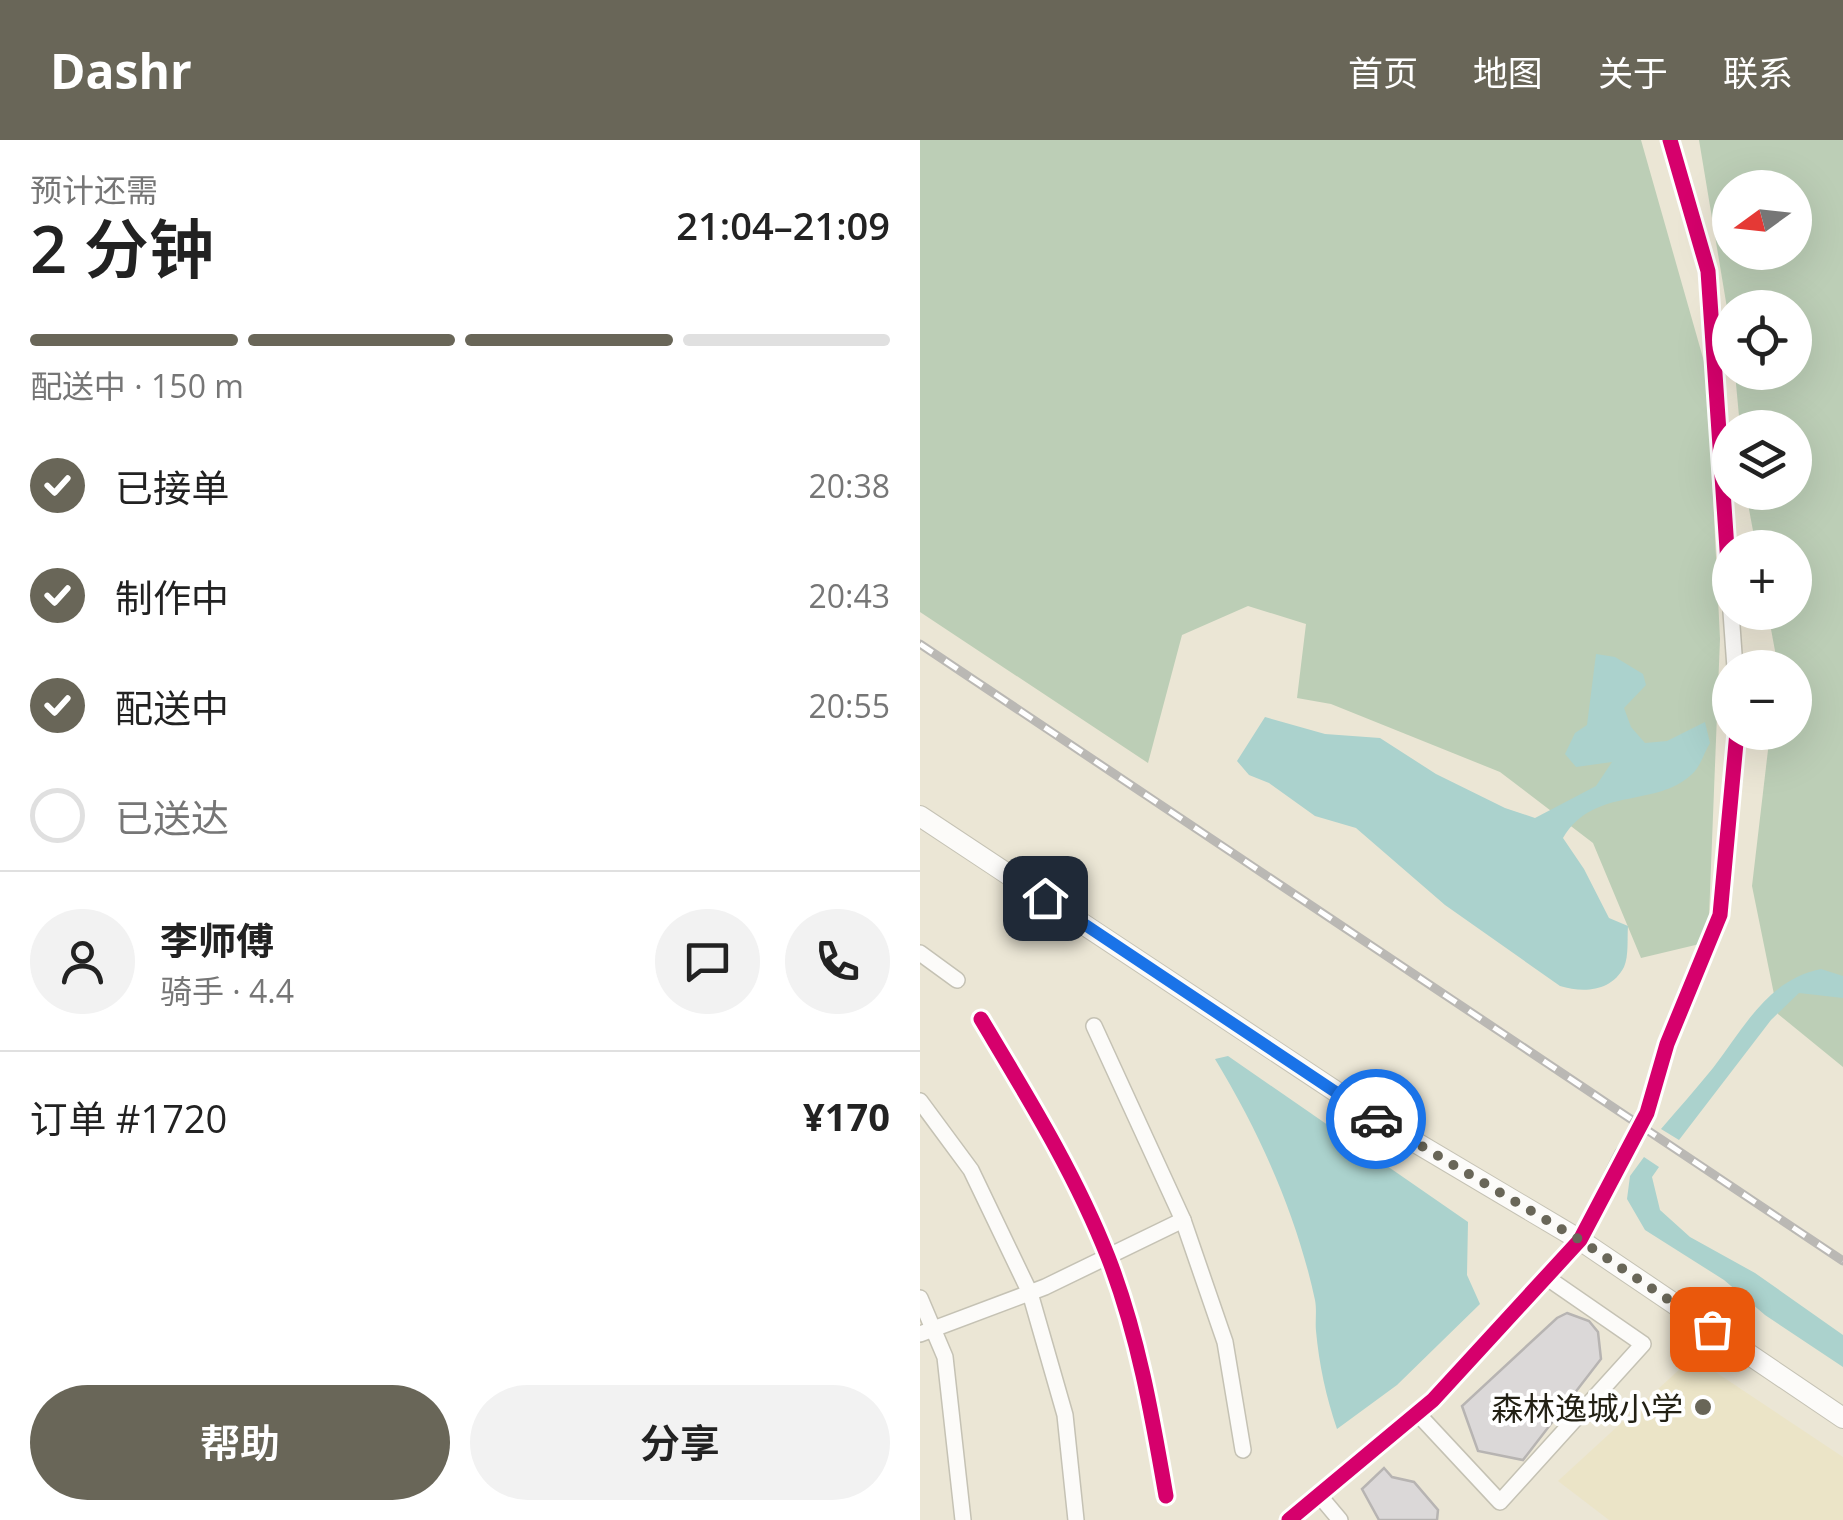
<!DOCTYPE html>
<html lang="zh">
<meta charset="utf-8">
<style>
body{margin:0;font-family:"Open Sans","Noto Sans SC",sans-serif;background:#f2f2f2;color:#222;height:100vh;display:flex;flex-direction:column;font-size:38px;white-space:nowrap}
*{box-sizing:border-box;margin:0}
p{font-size:32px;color:#767676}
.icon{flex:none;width:55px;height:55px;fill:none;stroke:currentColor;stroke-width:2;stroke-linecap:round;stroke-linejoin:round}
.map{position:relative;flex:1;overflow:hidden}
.side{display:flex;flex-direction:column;background:#fff;width:920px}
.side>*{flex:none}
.needle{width:65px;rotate:255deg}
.tools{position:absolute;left:792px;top:30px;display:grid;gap:20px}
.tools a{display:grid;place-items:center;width:100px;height:100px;border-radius:50%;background:#fff;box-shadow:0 10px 40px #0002;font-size:50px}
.pin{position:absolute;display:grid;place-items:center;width:85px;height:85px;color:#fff;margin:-42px;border-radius:20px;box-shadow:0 5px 15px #0006}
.courier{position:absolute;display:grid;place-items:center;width:100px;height:100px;margin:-50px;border:8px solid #1a73e8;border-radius:50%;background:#fff;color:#222;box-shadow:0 2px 12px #0007}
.overview em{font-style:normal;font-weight:600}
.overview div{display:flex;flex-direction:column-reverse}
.overview{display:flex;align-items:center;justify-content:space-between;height:170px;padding:0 30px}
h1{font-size:65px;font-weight:600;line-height:75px}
.bar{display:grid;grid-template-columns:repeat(4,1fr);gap:15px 10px;align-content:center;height:120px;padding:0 30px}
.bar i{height:12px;border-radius:8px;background:#e0e0e0}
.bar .active{background:#696658}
.bar p{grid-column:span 4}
.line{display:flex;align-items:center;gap:25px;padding:0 30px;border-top:2px solid #e0e0e0}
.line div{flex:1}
.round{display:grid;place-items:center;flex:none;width:105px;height:105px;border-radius:52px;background:#f2f2f2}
ol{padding:0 30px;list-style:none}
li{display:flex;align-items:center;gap:30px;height:110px}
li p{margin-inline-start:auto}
li .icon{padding:10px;border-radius:50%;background:#696658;color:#fff;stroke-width:4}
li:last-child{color:#767676}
li i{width:55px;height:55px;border:5px solid #e0e0e0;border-radius:50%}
.cta{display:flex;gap:20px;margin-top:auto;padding:20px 30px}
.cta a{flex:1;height:115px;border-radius:60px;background:#696658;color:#fff;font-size:40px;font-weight:600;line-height:115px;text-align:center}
.cta a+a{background:#f2f2f2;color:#222}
header{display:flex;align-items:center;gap:60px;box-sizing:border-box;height:140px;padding:0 50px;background:#696658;color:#fff}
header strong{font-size:48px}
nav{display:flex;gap:55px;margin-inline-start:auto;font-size:35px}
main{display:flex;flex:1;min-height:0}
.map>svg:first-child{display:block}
.built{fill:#ebe4c7}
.forest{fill:#bcceb6;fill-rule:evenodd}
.water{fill:#abd2cd}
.building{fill:#dbd8d8;stroke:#b7b4b2;stroke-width:2.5}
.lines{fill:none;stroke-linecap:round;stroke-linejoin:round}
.minor-tunnel{stroke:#c3bfaf;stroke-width:15;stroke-dasharray:15 8;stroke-linecap:butt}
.minor-casing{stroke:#c5c2b4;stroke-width:18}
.secondary-casing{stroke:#c5c2b4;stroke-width:22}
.minor{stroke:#fcfbf9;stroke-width:15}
.secondary{stroke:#fcfbf9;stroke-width:20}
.rail-casing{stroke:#bab8b4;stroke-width:9}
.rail{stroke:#fff;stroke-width:5;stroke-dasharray:15;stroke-linecap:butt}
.cycleway-casing{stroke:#fff;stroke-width:21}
.cycleway{stroke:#d6006c;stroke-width:15}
.done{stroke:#696658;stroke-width:10;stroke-dasharray:0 18}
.route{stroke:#1a73e8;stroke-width:12}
.poi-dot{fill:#696658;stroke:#fff;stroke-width:4}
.labels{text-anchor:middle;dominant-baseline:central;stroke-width:8;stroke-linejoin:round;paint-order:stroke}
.poi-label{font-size:32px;fill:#232115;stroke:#fff;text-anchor:end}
</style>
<header>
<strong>Dashr</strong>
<nav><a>首页</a><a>地图</a><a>关于</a><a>联系</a></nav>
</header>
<main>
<section class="side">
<div class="overview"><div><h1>2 分钟</h1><p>预计还需</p></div><em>21:04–21:09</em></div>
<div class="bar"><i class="active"></i><i class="active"></i><i class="active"></i><i></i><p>配送中 · 150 m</p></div>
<ol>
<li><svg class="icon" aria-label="check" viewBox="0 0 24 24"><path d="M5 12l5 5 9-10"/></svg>已接单<p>20:38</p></li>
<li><svg class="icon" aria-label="check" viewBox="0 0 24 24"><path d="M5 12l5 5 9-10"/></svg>制作中<p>20:43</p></li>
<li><svg class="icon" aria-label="check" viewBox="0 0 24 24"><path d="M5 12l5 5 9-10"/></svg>配送中<p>20:55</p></li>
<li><i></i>已送达</li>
</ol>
<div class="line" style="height:180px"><a class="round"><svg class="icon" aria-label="person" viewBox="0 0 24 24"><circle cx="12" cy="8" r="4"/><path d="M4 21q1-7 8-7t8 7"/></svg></a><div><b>李师傅</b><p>骑手 · 4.4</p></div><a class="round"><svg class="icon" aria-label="chat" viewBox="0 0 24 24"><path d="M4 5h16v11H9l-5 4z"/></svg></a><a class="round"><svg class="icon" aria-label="phone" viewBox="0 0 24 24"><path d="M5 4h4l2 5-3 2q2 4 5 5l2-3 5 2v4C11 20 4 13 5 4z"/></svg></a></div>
<div class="line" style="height:130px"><div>订单 #1720</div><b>¥170</b></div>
<div class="cta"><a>帮助</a><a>分享</a></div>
</section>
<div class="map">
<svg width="923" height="1380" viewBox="0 0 923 1380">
<rect width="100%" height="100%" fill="#ebe6d5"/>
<polygon class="built" points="773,1217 923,1317 923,1380 689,1380 638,1341"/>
<g class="forest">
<polygon points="0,0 721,0 787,232 800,499 788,802 721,818 673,703 580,632 411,564 377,558 386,484 328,466 262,495 228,623 0,472"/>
<path d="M779,0H923V927L858,874L832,746L850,593L875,592V528L858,527L848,473L875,472V408L836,407L826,353L875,352V288L820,287L815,233L875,232V168H810V186ZM810,48H875V112H810Z"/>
</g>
<g class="water">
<path d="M676,514L695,517L723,534L726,545L704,568L711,587L725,603L747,601L785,582L790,603C785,611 781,624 775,631C740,670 675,644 643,698L664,729L689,778L708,786C707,798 709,816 704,827C691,852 663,853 640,846L525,765L436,688L395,676L349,643L329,635L317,621L345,577L405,594L460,598L516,634L585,668L615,678L676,646L692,622L656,627L645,614L655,593L667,585Z"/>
<path d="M901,829L923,836V858L879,853L851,880L759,1000L741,989C758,969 776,949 793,928C824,888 847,840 901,829Z"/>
<path d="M308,916L548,1082L547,1135L560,1164L477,1245L417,1289C406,1257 399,1224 396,1191C395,1181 397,1171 395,1160C377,1076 340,993 295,919Z"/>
<polygon points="724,1017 739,1027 732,1037 740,1070 770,1097 835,1133 923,1195 923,1227 845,1175 804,1140 725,1090 707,1059 710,1036"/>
</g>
<g class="building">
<polygon points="647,1173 669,1181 678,1192 681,1219 603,1320 558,1311 542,1266 637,1178"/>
<polygon points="464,1328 472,1337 494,1342 518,1370 517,1380 459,1380 442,1349"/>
</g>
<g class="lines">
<polyline class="minor-tunnel" points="703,1014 727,973"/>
<g class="minor-casing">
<g id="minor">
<polyline points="750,0 788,131 810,453"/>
<polyline points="811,472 815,528"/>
<polyline points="0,813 37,840"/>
<path d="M61,879C107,956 155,1033 188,1117C218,1194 232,1275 246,1356"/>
<polyline points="174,886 263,1080 305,1202 323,1310"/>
<polyline points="0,961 51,1030 110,1153 145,1275 156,1380"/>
<polyline points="727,973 747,904 800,775 817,592"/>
<polyline points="0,1158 25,1217 43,1380"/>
<polyline points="0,1194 125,1147 263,1080"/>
<polyline points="497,1273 580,1362 723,1204 626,1137"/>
<polyline points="399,1355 420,1380"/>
<polyline points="369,1380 513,1260 660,1100 703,1014"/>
</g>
</g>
<g class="secondary-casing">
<polyline id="secondary" points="0,676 468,986 660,1100 923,1278"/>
</g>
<use href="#minor" class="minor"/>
<use href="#secondary" class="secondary"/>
<g class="rail-casing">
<polyline id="rail" points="0,504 923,1121"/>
</g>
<use href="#rail" class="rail"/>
<g class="cycleway-casing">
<g id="cycleway">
<polyline points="750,0 788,131 810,453"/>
<path d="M61,879C107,956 155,1033 188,1117C218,1194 232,1275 246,1356"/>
<polyline points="369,1380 513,1260 660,1100 727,973 747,904 800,775 817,592"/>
</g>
</g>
<use href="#cycleway" class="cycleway"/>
</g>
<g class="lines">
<polyline class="done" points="456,979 660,1100 792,1189"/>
<polyline class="route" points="125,758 456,979"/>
</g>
<circle class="poi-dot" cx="783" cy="1267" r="10"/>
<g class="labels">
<g class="poi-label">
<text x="763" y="1267">森林逸城小学</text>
</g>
</g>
</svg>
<div class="tools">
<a><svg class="needle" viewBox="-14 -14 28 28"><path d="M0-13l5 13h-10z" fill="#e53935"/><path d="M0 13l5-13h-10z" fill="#767676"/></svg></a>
<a><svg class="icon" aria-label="locate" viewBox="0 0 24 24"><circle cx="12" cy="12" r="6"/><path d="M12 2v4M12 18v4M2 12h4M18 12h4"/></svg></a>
<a><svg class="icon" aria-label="layers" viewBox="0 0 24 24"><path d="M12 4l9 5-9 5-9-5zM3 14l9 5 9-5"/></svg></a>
<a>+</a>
<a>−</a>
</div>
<div class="pin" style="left:792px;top:1189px;background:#ea580c"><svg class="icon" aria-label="bag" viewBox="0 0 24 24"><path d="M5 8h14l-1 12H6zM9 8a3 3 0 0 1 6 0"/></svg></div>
<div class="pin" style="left:125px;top:758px;background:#1f2937"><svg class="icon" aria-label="home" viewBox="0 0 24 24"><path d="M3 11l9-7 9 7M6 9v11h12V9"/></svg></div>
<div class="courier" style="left:456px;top:979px"><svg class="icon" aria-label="car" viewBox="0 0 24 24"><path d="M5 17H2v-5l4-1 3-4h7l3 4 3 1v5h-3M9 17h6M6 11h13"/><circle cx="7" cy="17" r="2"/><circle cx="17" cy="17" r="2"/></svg></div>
</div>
</main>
